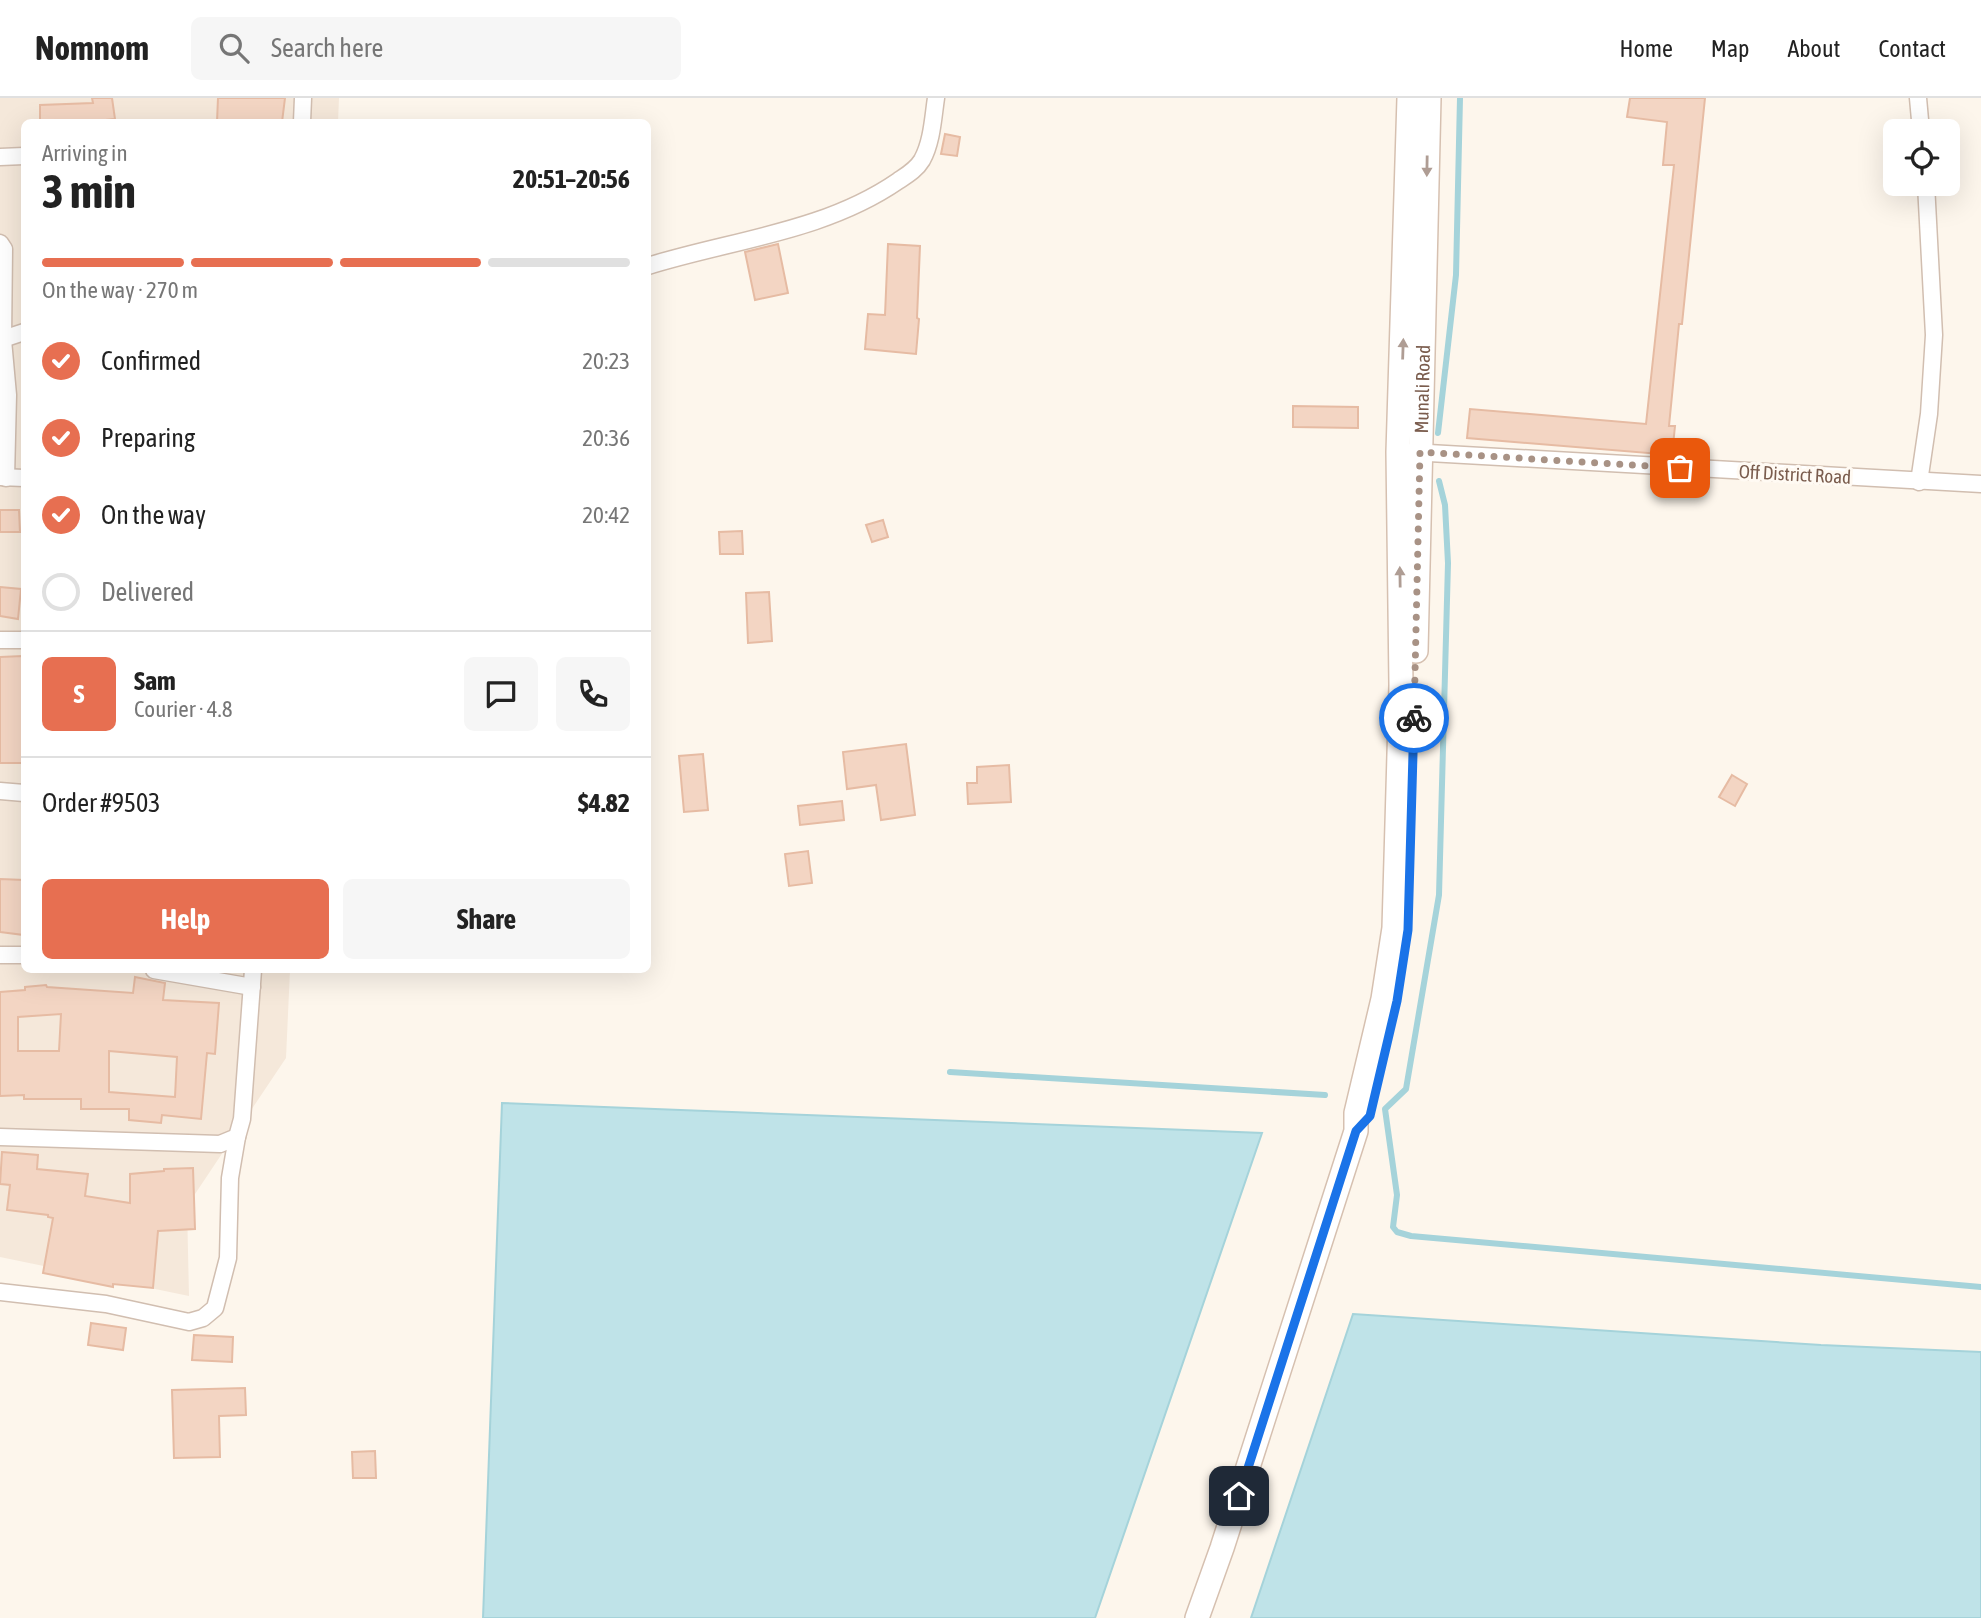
<!DOCTYPE html>
<meta charset="utf-8">
<style>
body{margin:0;font-family:"Asap Condensed",sans-serif;background:#f6f6f6;color:#222;height:100vh;display:flex;flex-direction:column;font-size:26px;white-space:nowrap}
*{box-sizing:border-box;margin:0}
p{font-size:23px;color:#767676}
.icon{flex:none;width:38px;height:38px;fill:none;stroke:currentColor;stroke-width:2;stroke-linecap:round;stroke-linejoin:round}
.map{position:relative;flex:1;overflow:hidden}
.panel{position:absolute;left:21px;top:21px;width:630px;height:854px;display:flex;flex-direction:column;background:#fff;border-radius:10px;box-shadow:0 7px 28px #0002}
.panel>*{flex:none}
.tools{position:absolute;left:1883px;top:21px;display:grid;gap:14px}
.tools a{display:grid;place-items:center;width:77px;height:77px;border-radius:10px;background:#fff;box-shadow:0 7px 28px #0002;font-size:35px}
.pin{position:absolute;display:grid;place-items:center;width:60px;height:60px;color:#fff;margin:-30px;border-radius:14px;box-shadow:0 4px 10px #0006}
.courier{position:absolute;display:grid;place-items:center;width:70px;height:70px;margin:-35px;border:5px solid #1a73e8;border-radius:50%;background:#fff;color:#222;box-shadow:0 2px 9px #0007}
.headline em{font-style:normal;font-weight:700}
.headline div{display:flex;flex-direction:column-reverse}
.headline{display:flex;align-items:center;justify-content:space-between;height:119px;padding:0 21px}
h1{font-size:46px;font-weight:700;line-height:52px}
.bar{display:grid;grid-template-columns:repeat(4,1fr);gap:10px 7px;align-content:center;height:84px;padding:0 21px}
.bar i{height:9px;border-radius:5px;background:#e0e0e0}
.bar .current{background:#e76f51}
.bar p{grid-column:span 4}
.line{display:flex;align-items:center;gap:18px;padding:0 21px;border-top:2px solid #e0e0e0}
.line div{flex:1}
.round{display:grid;place-items:center;flex:none;width:74px;height:74px;border-radius:10px;background:#f6f6f6}
ol{padding:0 21px;list-style:none}
li{display:flex;align-items:center;gap:21px;height:77px}
li p{margin-inline-start:auto}
li .icon{padding:7px;border-radius:50%;background:#e76f51;color:#fff;stroke-width:4}
li:last-child{color:#767676}
li i{width:38px;height:38px;border:4px solid #e0e0e0;border-radius:50%}
.action{display:flex;gap:14px;margin-top:auto;padding:14px 21px}
.action a{flex:1;height:80px;border-radius:10px;background:#e76f51;color:#fff;font-size:28px;font-weight:700;line-height:80px;text-align:center}
.action a+a{background:#f6f6f6;color:#222}
header{display:flex;align-items:center;gap:42px;box-sizing:border-box;height:98px;padding:0 35px;background:#fff;border-bottom:2px solid #e0e0e0}
header strong{font-size:33px}
nav{display:flex;gap:38px;margin-inline-start:auto;font-size:24px}
.search{width:490px;height:63px;background:#f6f6f6;display:flex;align-items:center;gap:18px;box-sizing:border-box;padding:0 24px;border-radius:10px;color:#767676;font-size:26px}
.map>svg:first-child{display:block}
.residential{fill:#f5e8da}
.water{fill:#bfe3e8;stroke:#a5d3da;stroke-width:2}
.lines{fill:none;stroke-linecap:round;stroke-linejoin:round}
.stream{stroke:#a5d3da;stroke-width:6}
.building{fill:#f3d5c3;stroke:#e6bba3;stroke-width:2;fill-rule:evenodd}
.minor-casing{stroke:#d1beb0;stroke-width:19}
.secondary-casing{stroke:#d6c0b0;stroke-width:26}
.minor{stroke:#fff;stroke-width:16}
.secondary{stroke:#fff;stroke-width:23}
.oneway{fill:#af9d94}
.done{stroke:#a89285;stroke-width:7;stroke-dasharray:0 12.6}
.route{stroke:#1a73e8;stroke-width:9}
.labels{text-anchor:middle;dominant-baseline:central;stroke-width:6;stroke-linejoin:round;paint-order:stroke}
.street-label{font-size:19px;fill:#7a5c4d;stroke:#fffaf3}
</style>
<header>
<strong>Nomnom</strong>
<div class="search"><svg class="icon" aria-label="search" viewBox="0 0 24 24"><circle cx="10" cy="10" r="6"/><path d="M15 15l6 6"/></svg>Search here</div>
<nav><a>Home</a><a>Map</a><a>About</a><a>Contact</a></nav>
</header>
<div class="map">
<svg width="1981" height="1520" viewBox="0 0 1981 1520">
<rect width="100%" height="100%" fill="#fdf6ec"/>
<polygon class="residential" points="0,0 339,0 338,24 24,24 24,872 290,872 286,960 187,1108 189,1198 0,1159"/>
<g class="water">
<polygon points="502,1005 1262,1035 1095,1520 483,1520"/>
<polygon points="1353,1216 1821,1247 1981,1254 1981,1520 1251,1520"/>
</g>
<g class="lines">
<g class="stream">
<polyline points="1438,335 1456,177 1460,0"/>
<polyline points="1439,383 1445,407 1448,465 1439,797 1406,991 1385,1011 1397,1097 1393,1129 1397,1134 1411,1138 1981,1189"/>
<polyline points="950,974 1325,997"/>
</g>
</g>
<g class="building">
<polygon points="92,0 112,0 115,21 86,24 40,24 40,7 93,5"/>
<polygon points="218,0 285,0 282,24 217,24"/>
<polygon points="1630,0 1705,0 1682,226 1679,226 1669,328 1675,328 1672,357 1467,340 1470,311 1646,326 1674,67 1663,67 1667,24 1627,19"/>
<polygon points="945,36 960,39 957,58 941,56"/>
<polygon points="778,146 788,195 755,202 745,154"/>
<polygon points="888,146 920,148 917,220 919,221 916,256 865,251 868,216 885,217"/>
<polygon points="1293,308 1358,309 1358,330 1293,329"/>
<polygon points="0,412 19,412 20,434 0,434"/>
<polygon points="883,422 888,439 872,444 866,427"/>
<polygon points="742,433 743,456 720,456 719,434"/>
<polygon points="0,489 21,491 18,521 0,518"/>
<polygon points="769,494 772,543 748,545 746,495"/>
<polygon points="22,558 22,665 0,665 0,559"/>
<polygon points="906,646 915,717 881,722 876,687 847,691 843,654"/>
<polygon points="703,656 708,712 684,714 679,658"/>
<polygon points="1009,667 1011,704 968,706 967,685 977,685 977,669"/>
<polygon points="1732,677 1747,686 1735,708 1719,699"/>
<polygon points="842,703 844,722 800,727 798,708"/>
<polygon points="808,753 812,785 789,788 785,756"/>
<polygon points="0,781 24,782 24,837 0,834"/>
<path d="M135,879L165,885L163,902L219,905L215,956L207,955L201,1021L162,1017L161,1025L129,1022V1011H81V1001H24V997L0,998V894L25,892V889L46,887L47,889L133,895ZM61,916L59,953H18V919ZM109,953L177,959L175,999L109,994Z"/>
<polygon points="2,1054 38,1057 37,1071 88,1076 85,1098 130,1105 130,1076 164,1073 164,1071 193,1070 195,1131 158,1133 153,1190 113,1186 113,1189 43,1175 53,1120 48,1119 48,1117 7,1112 10,1087 0,1086"/>
<polygon points="91,1225 126,1230 123,1252 88,1247"/>
<polygon points="194,1237 233,1239 232,1264 192,1262"/>
<polygon points="245,1290 246,1317 219,1318 220,1359 174,1360 172,1292"/>
<polygon points="375,1353 376,1380 353,1380 352,1354"/>
</g>
<g class="lines">
<g class="minor-casing">
<g id="minor">
<polyline points="1918,0 1921,33"/>
<polyline points="302,24 303,0"/>
<polyline points="0,59 24,58"/>
<polyline points="0,145 4,151 3,242 8,297 6,380"/>
<path d="M648,168C731,142 824,134 898,83C907,77 916,72 922,62C932,44 933,20 936,0"/>
<polyline points="0,242 24,234"/>
<polyline points="1411,354 1981,386"/>
<polyline points="0,379 24,380"/>
<polyline points="1919,384 1929,316 1934,237 1926,86"/>
<polyline points="0,542 24,542"/>
<polyline points="0,693 24,695"/>
<polyline points="0,857 24,857"/>
<polyline points="154,872 252,889"/>
<polyline points="0,1039 220,1046 237,1039 242,1021 253,872"/>
<polyline points="0,1194 106,1206 189,1224 203,1220 215,1210 228,1160 230,1080 237,1039"/>
</g>
</g>
<g class="secondary-casing">
<g id="secondary">
<path id="s1" d="M1416,553L1429,0"/>
<polyline points="1197,1520 1222,1450 1356,1033 1356,1015 1383,901 1394,830 1401,587 1398,354 1409,0"/>
</g>
</g>
<use href="#minor" class="minor"/>
<use href="#secondary" class="secondary"/>
</g>
<defs><path id="oneway-solid" d="M-6-.8H1V-3.2L6.5 0L1 3.2V.8H-6Z" transform="scale(1.75)"/></defs>
<g class="oneway">
<use href="#oneway-solid" transform="translate(1427 68) rotate(91)"/>
<use href="#oneway-solid" transform="translate(1403 251) rotate(-88)"/>
<use href="#oneway-solid" transform="translate(1400 479) rotate(-91)"/>
</g>
<g class="lines">
<polyline class="done" points="1414,620 1420,354 1680,370"/>
<polyline class="route" points="1239,1398 1356,1033 1370,1018 1397,903 1408,832 1414,620"/>
</g>
<g class="labels">
<g class="street-label">
<text stroke="none"><textPath href="#s1" startOffset="262">Munali Road</textPath></text>
<text transform="translate(1795 376) rotate(3)">Off District Road</text>
</g>
</g>
</svg>
<div class="tools">
<a><svg class="icon" aria-label="locate" viewBox="0 0 24 24"><circle cx="12" cy="12" r="6"/><path d="M12 2v4M12 18v4M2 12h4M18 12h4"/></svg></a>
</div>
<div class="pin" style="left:1680px;top:370px;background:#ea580c"><svg class="icon" aria-label="bag" viewBox="0 0 24 24"><path d="M5 8h14l-1 12H6zM9 8a3 3 0 0 1 6 0"/></svg></div>
<div class="pin" style="left:1239px;top:1398px;background:#1f2937"><svg class="icon" aria-label="home" viewBox="0 0 24 24"><path d="M3 11l9-7 9 7M6 9v11h12V9"/></svg></div>
<div class="courier" style="left:1414px;top:620px"><svg class="icon" aria-label="bike" viewBox="0 0 24 24"><circle cx="6" cy="16" r="4"/><circle cx="18" cy="16" r="4"/><path d="M6 16l4-8h5l3 8M10 8l3 8H6M13 5h3"/></svg></div>
<section class="panel">
<div class="headline"><div><h1>3 min</h1><p>Arriving in</p></div><em>20:51–20:56</em></div>
<div class="bar"><i class="current"></i><i class="current"></i><i class="current"></i><i></i><p>On the way · 270 m</p></div>
<ol>
<li><svg class="icon" aria-label="check" viewBox="0 0 24 24"><path d="M5 12l5 5 9-10"/></svg>Confirmed<p>20:23</p></li>
<li><svg class="icon" aria-label="check" viewBox="0 0 24 24"><path d="M5 12l5 5 9-10"/></svg>Preparing<p>20:36</p></li>
<li><svg class="icon" aria-label="check" viewBox="0 0 24 24"><path d="M5 12l5 5 9-10"/></svg>On the way<p>20:42</p></li>
<li><i></i>Delivered</li>
</ol>
<div class="line" style="height:126px"><b class="round" style="background:#e76f51;color:#fff">S</b><div><b>Sam</b><p>Courier · 4.8</p></div><a class="round"><svg class="icon" aria-label="chat" viewBox="0 0 24 24"><path d="M4 5h16v11H9l-5 4z"/></svg></a><a class="round"><svg class="icon" aria-label="phone" viewBox="0 0 24 24"><path d="M5 4h4l2 5-3 2q2 4 5 5l2-3 5 2v4C11 20 4 13 5 4z"/></svg></a></div>
<div class="line" style="height:91px"><div>Order #9503</div><b>$4.82</b></div>
<div class="action"><a>Help</a><a>Share</a></div>
</section>
</div>
